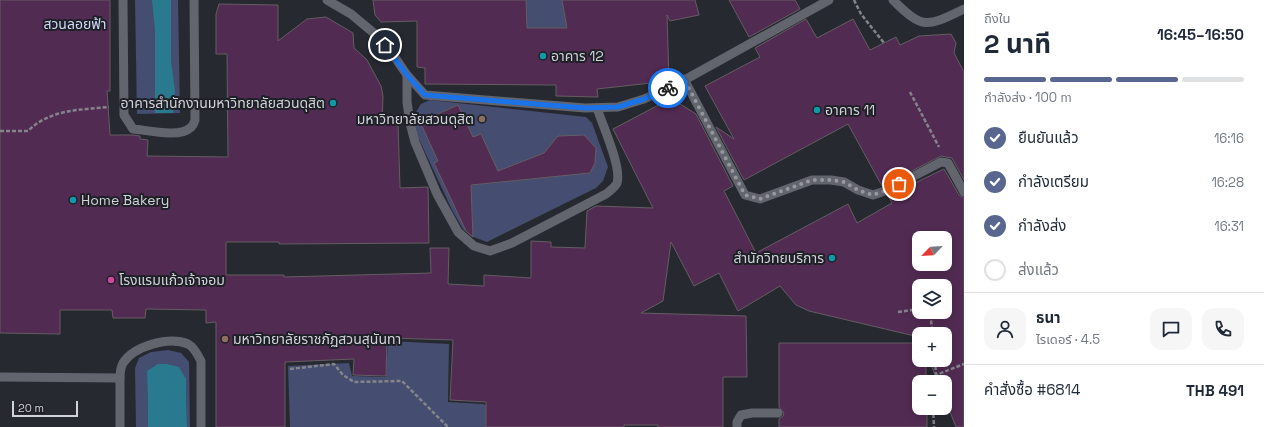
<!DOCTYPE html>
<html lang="th">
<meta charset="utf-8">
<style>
body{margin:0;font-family:"Space Grotesk","Noto Sans Thai",sans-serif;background:#f6f6f7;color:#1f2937;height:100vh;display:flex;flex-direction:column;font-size:15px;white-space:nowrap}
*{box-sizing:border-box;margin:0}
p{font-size:13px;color:#747a83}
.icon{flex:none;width:22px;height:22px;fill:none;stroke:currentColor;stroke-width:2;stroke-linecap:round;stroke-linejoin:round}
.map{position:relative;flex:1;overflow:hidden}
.side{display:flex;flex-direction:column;background:#fff;width:300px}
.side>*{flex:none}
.needle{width:26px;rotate:245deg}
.tools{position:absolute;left:912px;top:231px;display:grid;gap:8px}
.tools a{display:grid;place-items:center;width:40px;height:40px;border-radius:8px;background:#fff;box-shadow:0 2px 10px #0003;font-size:20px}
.scale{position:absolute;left:12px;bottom:10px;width:66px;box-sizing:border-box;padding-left:4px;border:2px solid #d1d3d8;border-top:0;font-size:11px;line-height:14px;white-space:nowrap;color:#d1d3d8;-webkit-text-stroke:3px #1e2027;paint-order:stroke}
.pin{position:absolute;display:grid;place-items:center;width:34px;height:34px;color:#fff;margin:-17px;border:2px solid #fff;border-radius:50%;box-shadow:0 1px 4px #0007}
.courier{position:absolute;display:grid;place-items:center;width:40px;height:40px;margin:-20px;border:3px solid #1a73e8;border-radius:50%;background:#fff;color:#222;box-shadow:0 1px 5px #0007}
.headline em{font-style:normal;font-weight:700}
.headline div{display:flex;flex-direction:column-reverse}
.headline{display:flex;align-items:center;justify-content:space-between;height:68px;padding:0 20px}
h1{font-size:26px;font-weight:700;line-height:30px}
.bar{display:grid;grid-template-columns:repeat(4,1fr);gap:6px 4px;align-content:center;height:48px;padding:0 20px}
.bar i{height:5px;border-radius:3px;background:#e0e1e3}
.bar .active{background:#596790}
.bar p{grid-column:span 4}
.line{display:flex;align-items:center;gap:10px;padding:0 20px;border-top:1px solid #e0e1e3}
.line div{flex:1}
.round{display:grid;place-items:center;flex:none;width:42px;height:42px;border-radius:12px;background:#f6f6f7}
ol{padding:0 20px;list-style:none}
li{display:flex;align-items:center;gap:12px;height:44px}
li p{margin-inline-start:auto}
li .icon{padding:4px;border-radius:50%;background:#596790;color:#fff;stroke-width:4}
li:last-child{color:#747a83}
li i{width:22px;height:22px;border:2px solid #e0e1e3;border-radius:50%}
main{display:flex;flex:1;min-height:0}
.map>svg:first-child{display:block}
.green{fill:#454d70}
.water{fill:#29798f}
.building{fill:#522b53;stroke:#645d63;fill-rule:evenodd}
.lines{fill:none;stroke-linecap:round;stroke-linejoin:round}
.path{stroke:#83858b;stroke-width:2.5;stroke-dasharray:4 2;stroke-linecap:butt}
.service{stroke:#62656e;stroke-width:9}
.done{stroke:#96989e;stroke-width:4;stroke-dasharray:0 7.2}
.route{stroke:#1a73e8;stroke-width:5}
.culture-dot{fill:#0f9aa8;stroke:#1e2027;stroke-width:1.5}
.education-dot{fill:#8d6e63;stroke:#1e2027;stroke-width:1.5}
.hotel-dot{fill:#d1479c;stroke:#1e2027;stroke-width:1.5}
.labels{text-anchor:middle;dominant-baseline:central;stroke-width:4;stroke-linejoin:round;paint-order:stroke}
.park-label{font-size:14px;fill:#d1dafa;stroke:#1e2027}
.poi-label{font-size:14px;fill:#d1d3d8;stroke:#1e2027;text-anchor:start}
</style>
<main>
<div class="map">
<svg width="964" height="427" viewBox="0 0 964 427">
<rect width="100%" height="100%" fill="#272931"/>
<g class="green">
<polygon points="135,0 178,0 180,113 137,114"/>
<polygon points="481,0 573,0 564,36 479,34"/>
<polygon points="430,100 586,117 592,123 608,167 603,181 596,188 487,242 471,236 463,229 452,210 418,137 413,117 421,104"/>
<polygon points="388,341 449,344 448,402 483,404 536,427 290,427 288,366 349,363 352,376 386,377"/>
<polygon points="168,350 181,353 189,362 190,427 187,427 186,379 147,371 148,427 136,427 135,368 139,358 151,352"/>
</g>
<g class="water">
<polygon points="152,0 171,0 171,61 175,91 173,113 155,113 155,30"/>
<polygon points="158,364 167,364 179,367 186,379 187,427 148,427 147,371"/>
</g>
<g class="building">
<path d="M0,0H110V91H107L110,135H132L140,136V139L148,140L147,156L228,157L227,54H216V14L219,4L278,5V41L307,19L326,17L353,33L354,48L367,60L381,86L383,96L382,125L398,124L400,188L428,187V189L429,243L279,244V242H226V275H284V277L431,273L430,248H449L448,284L484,286V275L531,278V241L551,242V247L585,248L587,211L596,206L653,208L613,129L670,99V105L677,102L696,114L733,186L724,191L756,253L848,204L857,223L892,203L888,196L944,169L959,195L964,198V427H956L945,399V382H938L929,360H945V334H919V337L809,311L796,305L780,286L738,311L719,273L694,286L671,242L663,301L641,313L746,316L747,377H723V427H658V425H624V427H486V402L450,400L453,340L387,338L386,376L353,375L354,359L285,362V427H216V322L206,323V310L146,309L145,318H113L112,310H60V334L0,333ZM919,238H945V264H919ZM919,286H945V312H919Z"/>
<polygon points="373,0 526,0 527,28 567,28 562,0 695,0 699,15 670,21 667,15 669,81 597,89 598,97 556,96 556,85 425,84 425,68 417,67 417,21 381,22 375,15"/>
<polygon points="729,0 795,0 800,9 749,37"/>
<polygon points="806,19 817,38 853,19 870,50 896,37 900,45 919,36 951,34 956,43 954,53 964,72 964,180 952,158 941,156 882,186 848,124 744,180 716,127 734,139 705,86 760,57 755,48"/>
<polygon points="458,105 473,137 481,134 498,171 544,153 558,136 584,135 596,148 595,163 590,173 471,185 473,237 466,231 434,163 438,161 420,122"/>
<polygon points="779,343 919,343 919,360 926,360 926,382 919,382 919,408 927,408 927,427 779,427 779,419 783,416 784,413 779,407"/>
</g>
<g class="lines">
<g class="path">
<polyline points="854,0 861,14 884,43"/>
<polyline points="910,92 939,147"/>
<path d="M0,131H28C50,109 80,110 109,107"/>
<polyline points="898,312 919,309"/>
<polyline points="925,312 930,314 933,334"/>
<polyline points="935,360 936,375"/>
<polyline points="290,369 334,364 343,375 354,382 402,381 448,427"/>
<polyline points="932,382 936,375 964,364"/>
<polyline points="933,408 934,427"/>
</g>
<g class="service">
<path d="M123,0L124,115L133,129C146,130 180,138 190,128C192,127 194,123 195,120L194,0"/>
<polyline points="327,0 351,14 375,34 394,56 407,75 425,95 585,108 618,107 644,99 679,83 829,0"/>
<path d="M893,0C923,30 927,27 964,9"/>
<path d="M407,75V102L410,123L415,142L437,194L458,232L474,246L490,251L512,243L606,194C610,191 615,187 617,183C622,167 602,124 597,108"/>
<polyline points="684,79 745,195 760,199 812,180 831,180 844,182 858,190 873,195 885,191 941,162 948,163 964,192"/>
<path d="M0,377L120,378C120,373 121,367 123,363C134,346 169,336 188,344C194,347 198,355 201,361V427"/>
<polyline points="120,378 120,427"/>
<polyline points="737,427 737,422 741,415 752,413 778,413"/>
</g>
</g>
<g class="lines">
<polyline class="done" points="668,88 684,79 745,195 760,199 812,180 831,180 844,182 858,190 872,195 885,191 899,184"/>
<polyline class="route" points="385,45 407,75 425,95 585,108 618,107 644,99 668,88"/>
</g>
<g class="culture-dot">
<circle cx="543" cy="56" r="4"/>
<circle cx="333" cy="103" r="4"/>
<circle cx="817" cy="110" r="4"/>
<circle cx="73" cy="200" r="4"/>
<circle cx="832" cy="258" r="4"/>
</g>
<g class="education-dot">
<circle cx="482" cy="119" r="4"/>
<circle cx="225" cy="339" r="4"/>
</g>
<circle class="hotel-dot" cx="111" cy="280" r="4"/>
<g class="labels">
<g class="park-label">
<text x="75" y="24">สวนลอยฟ้า</text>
</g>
<g class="poi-label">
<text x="551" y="56">อาคาร 12</text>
<text x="325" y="103" text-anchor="end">อาคารสำนักงานมหาวิทยาลัยสวนดุสิต</text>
<text x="825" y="110">อาคาร 11</text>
<text x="474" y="119" text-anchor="end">มหาวิทยาลัยสวนดุสิต</text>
<text x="81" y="200">Home Bakery</text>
<text x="824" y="258" text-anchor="end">สำนักวิทยบริการ</text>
<text x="119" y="280">โรงแรมแก้วเจ้าจอม</text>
<text x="233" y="339">มหาวิทยาลัยราชภัฏสวนสุนันทา</text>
</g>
</g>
</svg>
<div class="tools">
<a><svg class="needle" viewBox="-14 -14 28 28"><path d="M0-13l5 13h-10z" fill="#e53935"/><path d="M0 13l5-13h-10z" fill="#747a83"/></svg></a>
<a><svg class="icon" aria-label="layers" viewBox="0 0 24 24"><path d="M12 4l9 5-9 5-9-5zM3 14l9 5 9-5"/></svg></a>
<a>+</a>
<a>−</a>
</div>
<div class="scale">20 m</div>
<div class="pin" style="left:899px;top:184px;background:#ea580c"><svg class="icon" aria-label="bag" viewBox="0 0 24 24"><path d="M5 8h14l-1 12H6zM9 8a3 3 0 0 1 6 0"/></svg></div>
<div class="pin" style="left:385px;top:45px;background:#1f2937"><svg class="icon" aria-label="home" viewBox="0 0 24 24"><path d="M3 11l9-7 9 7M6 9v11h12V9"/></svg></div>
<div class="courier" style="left:668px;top:88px"><svg class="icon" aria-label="bike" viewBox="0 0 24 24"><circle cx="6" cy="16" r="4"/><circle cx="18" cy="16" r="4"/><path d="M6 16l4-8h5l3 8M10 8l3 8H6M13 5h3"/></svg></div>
</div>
<section class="side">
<div class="headline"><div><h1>2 นาที</h1><p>ถึงใน</p></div><em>16:45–16:50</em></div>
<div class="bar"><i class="active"></i><i class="active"></i><i class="active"></i><i></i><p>กำลังส่ง · 100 m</p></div>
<ol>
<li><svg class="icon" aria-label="check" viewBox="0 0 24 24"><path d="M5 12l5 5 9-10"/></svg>ยืนยันแล้ว<p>16:16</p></li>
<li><svg class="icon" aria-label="check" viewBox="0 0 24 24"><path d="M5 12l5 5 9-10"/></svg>กำลังเตรียม<p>16:28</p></li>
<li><svg class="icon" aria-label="check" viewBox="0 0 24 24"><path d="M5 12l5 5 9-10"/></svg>กำลังส่ง<p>16:31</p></li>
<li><i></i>ส่งแล้ว</li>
</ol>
<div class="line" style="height:72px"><a class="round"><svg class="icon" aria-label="person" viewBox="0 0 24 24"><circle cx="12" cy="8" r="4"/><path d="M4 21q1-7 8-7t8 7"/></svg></a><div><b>ธนา</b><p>ไรเดอร์ · 4.5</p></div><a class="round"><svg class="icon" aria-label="chat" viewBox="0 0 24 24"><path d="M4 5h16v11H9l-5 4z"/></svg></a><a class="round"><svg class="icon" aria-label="phone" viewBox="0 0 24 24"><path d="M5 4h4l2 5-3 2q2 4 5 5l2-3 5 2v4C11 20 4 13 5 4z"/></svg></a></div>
<div class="line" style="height:52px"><div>คำสั่งซื้อ #6814</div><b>THB 491</b></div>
</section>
</main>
